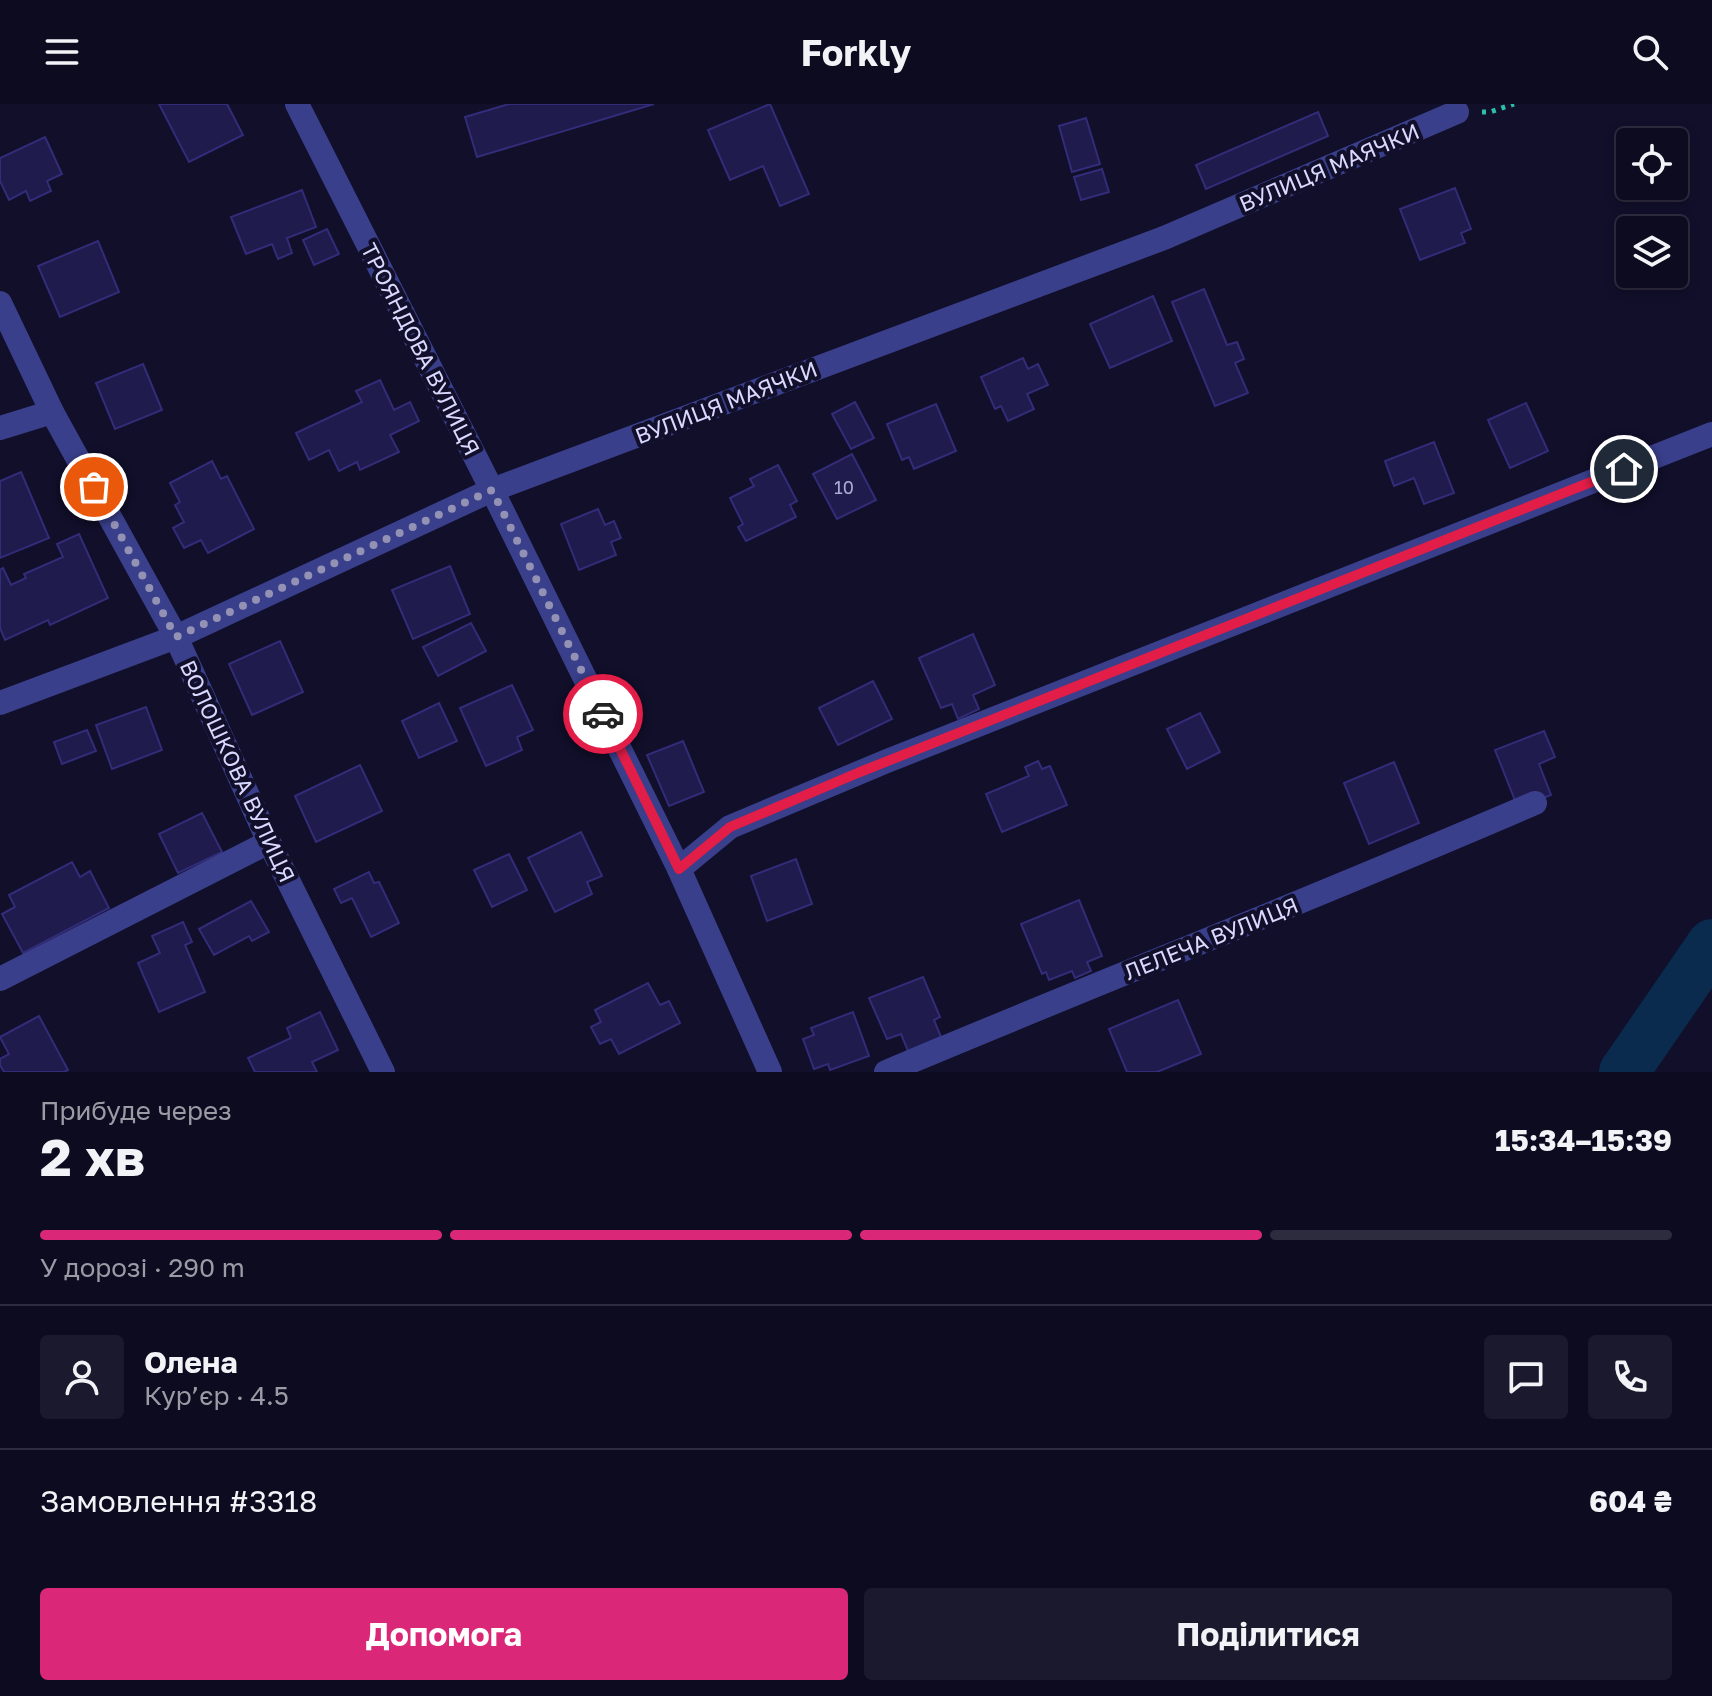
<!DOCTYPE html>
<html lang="uk">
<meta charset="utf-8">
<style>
body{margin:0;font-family:"Golos Text",sans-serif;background:#1b192d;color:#f1f3f6;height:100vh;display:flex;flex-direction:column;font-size:30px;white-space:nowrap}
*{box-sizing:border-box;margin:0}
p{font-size:26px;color:#9a9ba5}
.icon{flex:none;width:44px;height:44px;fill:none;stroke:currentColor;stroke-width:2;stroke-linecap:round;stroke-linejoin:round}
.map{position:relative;height:968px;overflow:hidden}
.side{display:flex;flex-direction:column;background:#0d0b20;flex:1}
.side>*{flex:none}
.fabs{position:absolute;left:1616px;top:24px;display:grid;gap:16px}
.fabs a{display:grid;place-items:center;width:72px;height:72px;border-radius:8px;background:#0d0b20;box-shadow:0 4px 12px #0003,0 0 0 2px #2d2b3e;font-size:40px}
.pin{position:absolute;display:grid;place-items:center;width:68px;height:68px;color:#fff;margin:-34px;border:4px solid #fff;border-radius:50%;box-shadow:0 2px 8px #0007}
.courier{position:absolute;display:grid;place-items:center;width:80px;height:80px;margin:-40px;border:6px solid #e11d48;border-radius:50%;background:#fff;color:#222;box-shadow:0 2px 10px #0007}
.overview em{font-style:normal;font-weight:700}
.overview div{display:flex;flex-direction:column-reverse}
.overview{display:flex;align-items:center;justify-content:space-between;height:136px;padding:0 40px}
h1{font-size:52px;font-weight:700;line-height:60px}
.bar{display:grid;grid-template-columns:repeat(4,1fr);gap:12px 8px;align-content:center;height:96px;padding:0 40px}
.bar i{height:10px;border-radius:6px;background:#2d2b3e}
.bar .current{background:#db2777}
.bar p{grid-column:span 4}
.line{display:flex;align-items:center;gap:20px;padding:0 40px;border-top:2px solid #2d2b3e}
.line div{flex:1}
.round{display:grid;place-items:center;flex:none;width:84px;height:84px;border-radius:8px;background:#1b192d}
.button{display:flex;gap:16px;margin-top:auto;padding:16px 40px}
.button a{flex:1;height:92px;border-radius:8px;background:#db2777;color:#fff;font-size:32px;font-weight:700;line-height:92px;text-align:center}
.button a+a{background:#1b192d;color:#f1f3f6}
header{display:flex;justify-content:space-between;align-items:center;height:104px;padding:0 40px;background:#0d0b20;font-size:36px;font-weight:700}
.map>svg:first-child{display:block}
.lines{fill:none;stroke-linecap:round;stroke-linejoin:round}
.river{stroke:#0a2b4e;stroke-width:50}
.building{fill:#1f1b4c;stroke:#322c79;stroke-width:2}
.path{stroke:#2bc0a7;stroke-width:5;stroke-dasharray:4 6;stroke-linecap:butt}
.minor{stroke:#393f8b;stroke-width:24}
.done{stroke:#9392b4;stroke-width:8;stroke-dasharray:0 14.4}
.route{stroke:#e11d48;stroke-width:10}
.labels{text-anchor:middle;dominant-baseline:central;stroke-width:8;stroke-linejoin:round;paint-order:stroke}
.number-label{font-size:18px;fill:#aaaad2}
.street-label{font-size:22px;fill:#d9d9ff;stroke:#110f2a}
</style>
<header><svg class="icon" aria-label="menu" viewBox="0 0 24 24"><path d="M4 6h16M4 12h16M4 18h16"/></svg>Forkly<svg class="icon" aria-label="search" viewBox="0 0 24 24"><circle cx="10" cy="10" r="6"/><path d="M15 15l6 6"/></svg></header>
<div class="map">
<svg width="1712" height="968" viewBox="0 0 1712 968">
<rect width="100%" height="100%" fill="#110f2a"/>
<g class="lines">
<polyline class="river" points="1624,968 1712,840"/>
</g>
<g class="building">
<polygon points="159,0 227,0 243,31 189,58"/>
<polygon points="509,0 654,0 477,53 465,13"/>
<polygon points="770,0 809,90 780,102 763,62 730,76 708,26"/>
<polygon points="1318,8 1328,32 1206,85 1196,61"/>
<polygon points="1086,14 1100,60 1072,68 1059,22"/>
<polygon points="45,33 62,70 47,77 51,87 30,97 26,87 9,96 0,77 0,54"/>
<polygon points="1102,65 1109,88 1081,96 1074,73"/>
<polygon points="1455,84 1471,125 1461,129 1465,139 1420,156 1400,105"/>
<polygon points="302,86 316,123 287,134 292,149 278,155 272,140 246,150 231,113"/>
<polygon points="327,125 339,150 314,161 303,136"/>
<polygon points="98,137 119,188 60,213 38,162"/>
<polygon points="1204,185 1227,241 1237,238 1244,255 1235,259 1248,289 1215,302 1172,198"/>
<polygon points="1153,192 1172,237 1110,264 1090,220"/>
<polygon points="1023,254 1028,265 1038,260 1048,281 1027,290 1034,305 1008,317 1001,302 995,305 981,273"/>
<polygon points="143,260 162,306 115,325 96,279"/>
<polygon points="380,276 394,306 410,298 419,317 390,331 399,348 360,366 357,358 339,367 329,346 309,356 296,329 362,298 356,287"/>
<polygon points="855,298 874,334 851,345 832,310"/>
<polygon points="1526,299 1548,347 1510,364 1488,316"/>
<polygon points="936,300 956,347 914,365 909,353 902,356 887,320"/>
<polygon points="1434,338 1454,389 1424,400 1414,374 1394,382 1385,357"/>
<polygon points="852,350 876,396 837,415 813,370"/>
<polygon points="212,357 221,375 227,372 254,425 208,449 201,436 184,444 173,424 184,418 175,401 180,398 170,379"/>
<polygon points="778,361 797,397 790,401 796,413 746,437 738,423 743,420 730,394 754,382 750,375"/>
<polygon points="21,368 49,434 0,454 0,377"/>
<polygon points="598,405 605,421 614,417 621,434 611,438 616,451 579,466 561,420"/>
<polygon points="79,430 108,494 50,521 48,516 5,536 0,524 0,466 3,464 11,481 26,474 24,470 63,453 57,440"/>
<polygon points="450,462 470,510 413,535 392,486"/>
<polygon points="471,519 486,547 438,572 423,543"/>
<polygon points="973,530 995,581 973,591 979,605 958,615 952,600 941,604 919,554"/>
<polygon points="280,537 303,588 252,611 229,560"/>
<polygon points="873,577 892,615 838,641 819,604"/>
<polygon points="512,581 533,626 517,633 522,646 486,662 460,604"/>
<polygon points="439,599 457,637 419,654 402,617"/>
<polygon points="146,603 162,646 112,665 96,621"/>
<polygon points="1200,609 1220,648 1187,665 1167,625"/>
<polygon points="87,626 96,647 62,660 54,638"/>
<polygon points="1544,627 1555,653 1539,660 1551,691 1518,704 1495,646"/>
<polygon points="683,637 704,688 669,702 647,651"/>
<polygon points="1038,657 1042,665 1050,662 1067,701 1002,728 986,690 1029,672 1025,663"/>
<polygon points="1394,658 1419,719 1369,740 1344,679"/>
<polygon points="360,661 382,707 316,738 295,692"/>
<polygon points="202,709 222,748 178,769 159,730"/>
<polygon points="581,728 602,772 587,778 592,790 555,808 528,754"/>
<polygon points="509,750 527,786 492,803 474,766"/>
<polygon points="796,755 812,800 767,817 751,772"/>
<polygon points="72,758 80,773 90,767 109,804 23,849 2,810 15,803 9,791"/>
<polygon points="369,768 374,779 379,778 399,819 371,833 352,794 341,799 334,785"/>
<polygon points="1079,796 1102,852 1087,858 1091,867 1075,874 1072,867 1049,876 1046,868 1042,870 1021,820"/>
<polygon points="251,797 269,828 252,837 249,832 214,851 199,825"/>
<polygon points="183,818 192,838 185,841 205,888 159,908 138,859 160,849 152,832"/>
<polygon points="923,873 940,913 934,916 941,933 908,947 901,930 887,935 869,894"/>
<polygon points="648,879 660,901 669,897 680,919 619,950 611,935 600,940 591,923 601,918 595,906"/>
<polygon points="1178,896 1201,950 1157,968 1127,968 1109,925"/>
<polygon points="320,908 338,946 312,958 317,968 255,968 248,954 291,934 287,924"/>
<polygon points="853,908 869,952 830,966 828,960 814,965 803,935 814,931 811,924"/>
<polygon points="39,912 68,966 64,968 4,968 0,961 0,955 9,950 0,933"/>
</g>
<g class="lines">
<polyline class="path" points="1482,8 1490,8 1514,0"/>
<g class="minor">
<polyline points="297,0 492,386 679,765 770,968"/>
<polyline points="0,199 52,308 176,533 269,738 383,968"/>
<polyline points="0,324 52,308"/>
<polyline points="0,599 176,533 492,386 1164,134 1457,8"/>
<polyline points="679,765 730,723 887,657 1712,330"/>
<polyline points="0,875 269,738"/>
<path d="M886,968C1102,877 1320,792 1535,699"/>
</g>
</g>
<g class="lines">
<polyline class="done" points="94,383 176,533 492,386 603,610"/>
<polyline class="route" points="603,610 679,765 730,723 860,668 1624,365"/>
</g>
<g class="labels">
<g class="number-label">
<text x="844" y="383">10</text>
</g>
<g class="street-label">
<text transform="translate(1329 63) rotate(-23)">ВУЛИЦЯ МАЯЧКИ</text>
<text transform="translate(421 245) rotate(63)">ТРОЯНДОВА ВУЛИЦЯ</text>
<text transform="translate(726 298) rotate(-21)">ВУЛИЦЯ МАЯЧКИ</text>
<text transform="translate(238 667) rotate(65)">ВОЛОШКОВА ВУЛИЦЯ</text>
<text transform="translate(1211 834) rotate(-22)">ЛЕЛЕЧА ВУЛИЦЯ</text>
</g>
</g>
</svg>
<div class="fabs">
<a><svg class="icon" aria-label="locate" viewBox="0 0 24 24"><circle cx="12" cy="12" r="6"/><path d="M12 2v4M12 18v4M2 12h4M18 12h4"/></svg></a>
<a><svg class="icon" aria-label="layers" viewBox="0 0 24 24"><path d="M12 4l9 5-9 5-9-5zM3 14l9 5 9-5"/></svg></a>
</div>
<div class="pin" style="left:94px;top:383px;background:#ea580c"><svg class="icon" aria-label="bag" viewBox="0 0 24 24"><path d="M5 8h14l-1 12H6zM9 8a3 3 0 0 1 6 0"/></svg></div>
<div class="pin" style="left:1624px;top:365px;background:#1f2937"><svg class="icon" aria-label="home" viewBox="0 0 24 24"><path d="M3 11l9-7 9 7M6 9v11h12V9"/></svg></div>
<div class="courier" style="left:603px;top:610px"><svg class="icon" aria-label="car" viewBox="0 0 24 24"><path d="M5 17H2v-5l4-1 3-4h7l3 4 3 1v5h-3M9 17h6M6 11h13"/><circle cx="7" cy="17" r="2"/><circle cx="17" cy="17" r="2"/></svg></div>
</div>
<section class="side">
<div class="overview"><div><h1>2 хв</h1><p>Прибуде через</p></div><em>15:34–15:39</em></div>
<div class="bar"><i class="current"></i><i class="current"></i><i class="current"></i><i></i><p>У дорозі · 290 m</p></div>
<div class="line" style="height:144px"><a class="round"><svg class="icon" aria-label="person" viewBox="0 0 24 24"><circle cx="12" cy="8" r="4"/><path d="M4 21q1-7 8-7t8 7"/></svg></a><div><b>Олена</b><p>Кур’єр · 4.5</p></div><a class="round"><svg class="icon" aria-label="chat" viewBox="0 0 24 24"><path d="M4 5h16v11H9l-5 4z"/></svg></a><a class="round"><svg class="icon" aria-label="phone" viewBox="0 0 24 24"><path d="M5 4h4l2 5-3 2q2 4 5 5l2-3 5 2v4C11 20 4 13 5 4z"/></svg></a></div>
<div class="line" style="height:104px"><div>Замовлення #3318</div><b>604 ₴</b></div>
<div class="button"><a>Допомога</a><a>Поділитися</a></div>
</section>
